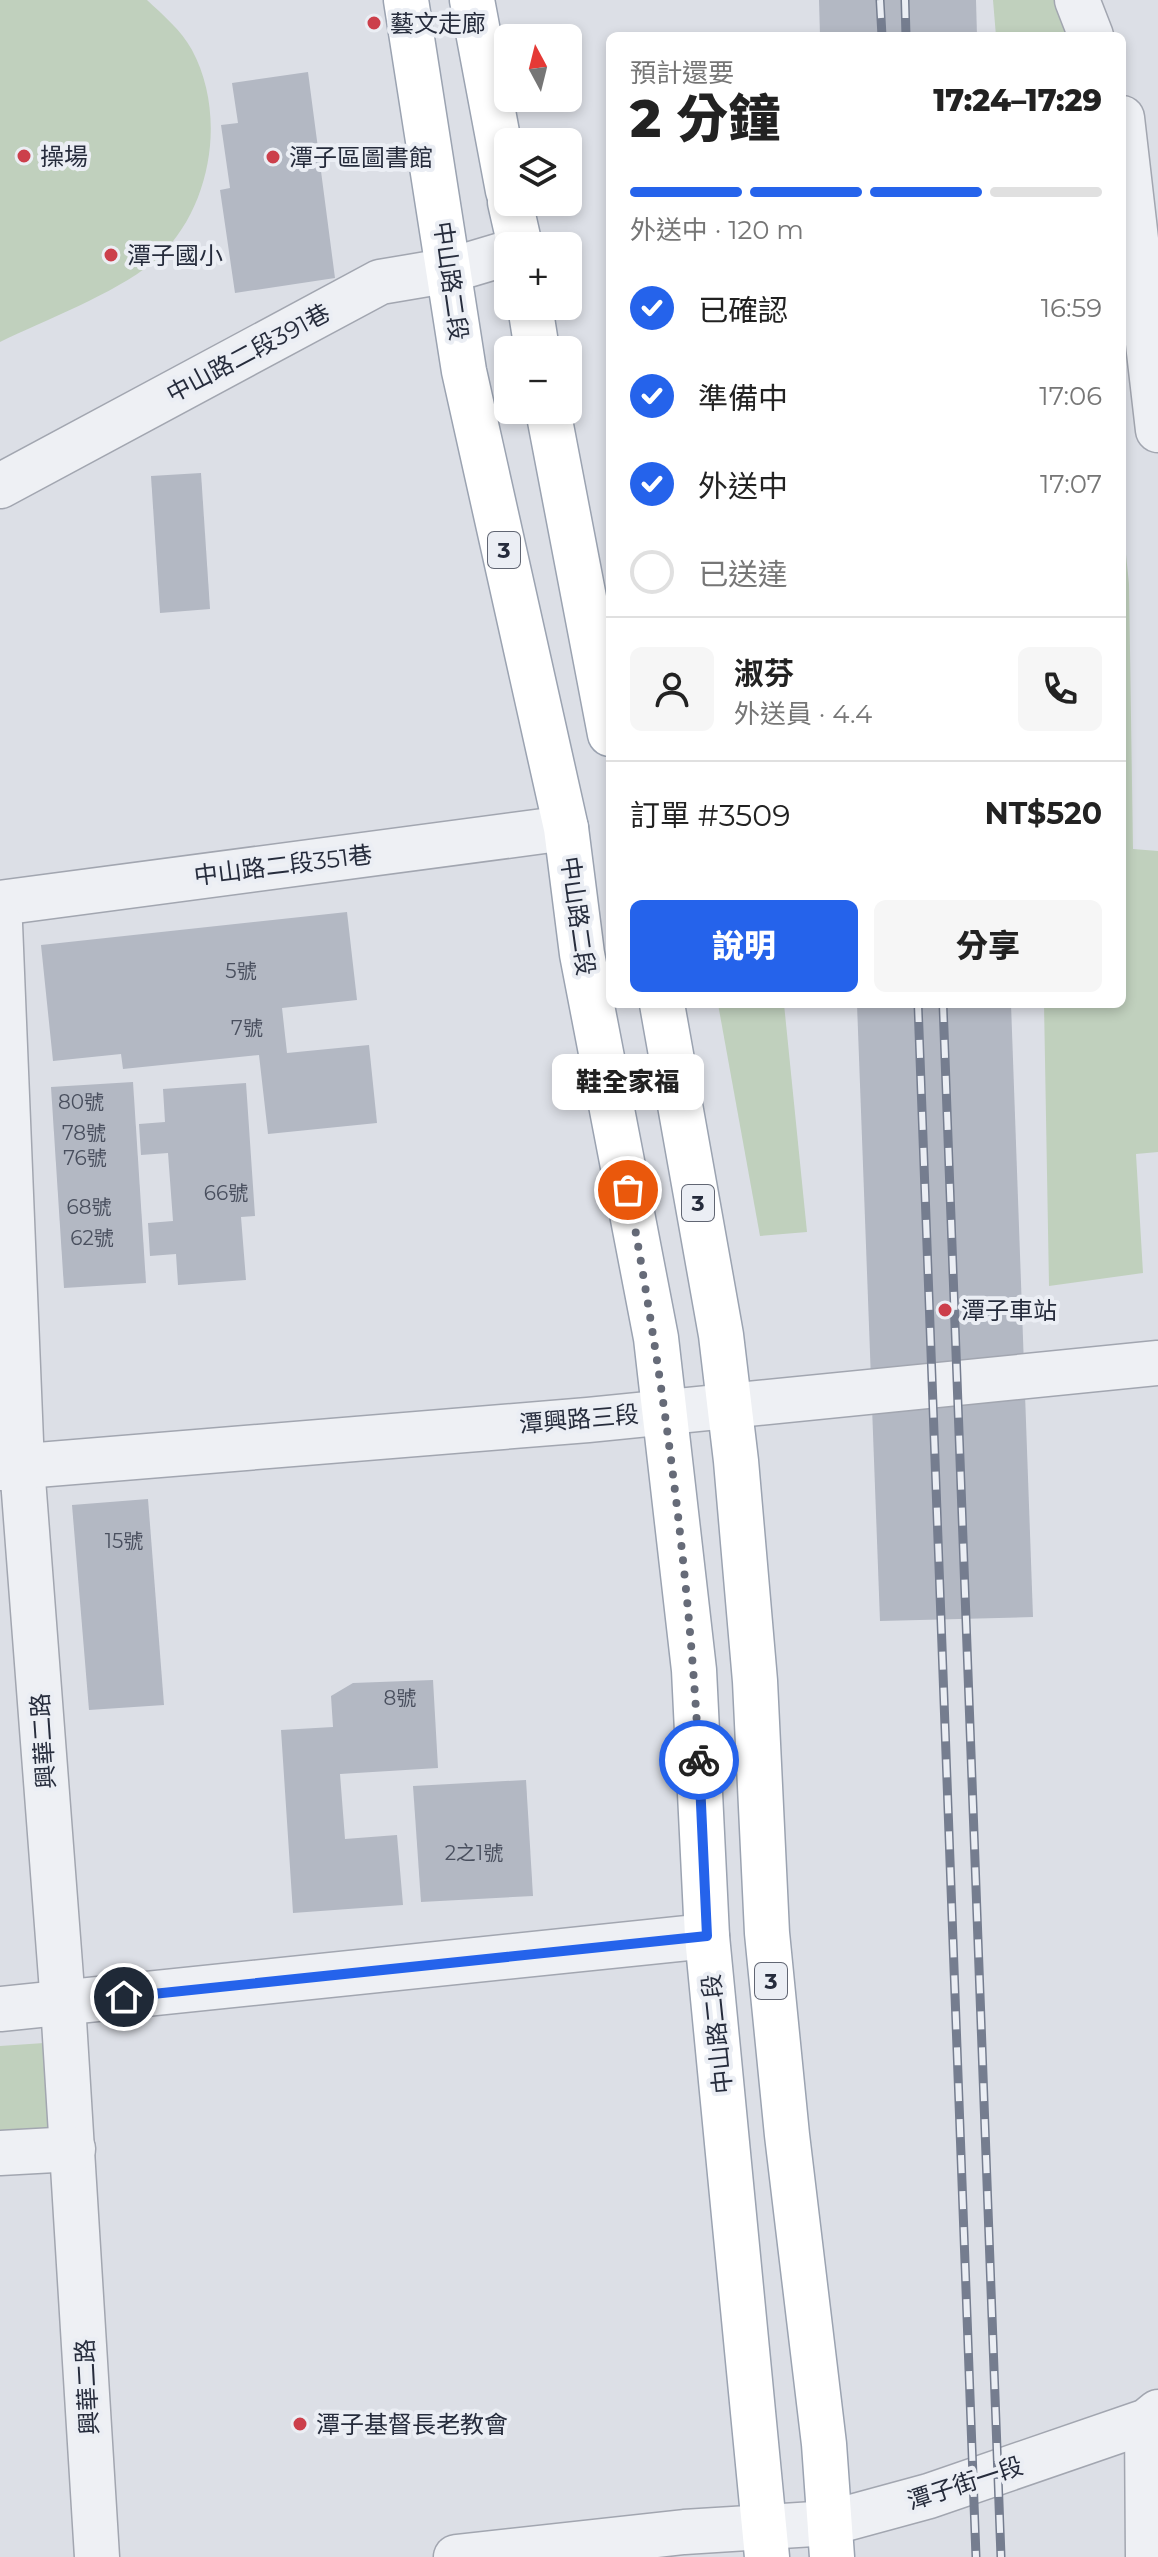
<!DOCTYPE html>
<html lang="zh-TW">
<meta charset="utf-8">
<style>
body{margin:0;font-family:Montserrat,"Noto Sans TC",sans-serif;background:#f6f6f6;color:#222;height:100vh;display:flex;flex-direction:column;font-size:30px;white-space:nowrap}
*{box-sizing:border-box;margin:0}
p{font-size:26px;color:#767676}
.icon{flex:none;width:44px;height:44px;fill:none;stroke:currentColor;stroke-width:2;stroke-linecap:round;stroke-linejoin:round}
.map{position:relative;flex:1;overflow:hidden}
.details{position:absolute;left:606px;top:32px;width:520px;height:976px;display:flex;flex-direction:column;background:#fff;border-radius:12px;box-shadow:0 4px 12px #0003}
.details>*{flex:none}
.needle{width:52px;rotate:353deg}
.fabs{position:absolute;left:494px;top:24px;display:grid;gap:16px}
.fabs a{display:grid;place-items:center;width:88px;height:88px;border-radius:12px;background:#fff;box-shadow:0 4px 12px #0003;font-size:40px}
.pin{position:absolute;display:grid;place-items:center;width:68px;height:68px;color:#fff;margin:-34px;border:4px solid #fff;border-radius:50%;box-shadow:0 2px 8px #0007}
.courier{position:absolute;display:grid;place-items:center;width:80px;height:80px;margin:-40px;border:6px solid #2563eb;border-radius:50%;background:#fff;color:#222;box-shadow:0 2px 10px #0007}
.bubble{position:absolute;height:56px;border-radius:12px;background:#fff;box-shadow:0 4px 12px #0003;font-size:26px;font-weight:800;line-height:56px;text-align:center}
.headline em{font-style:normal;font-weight:800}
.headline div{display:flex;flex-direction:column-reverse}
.headline{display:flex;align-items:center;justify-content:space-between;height:136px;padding:0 24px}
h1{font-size:52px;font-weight:800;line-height:60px}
.bar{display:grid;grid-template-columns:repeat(4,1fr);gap:12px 8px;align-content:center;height:96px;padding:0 24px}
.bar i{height:10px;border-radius:6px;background:#e0e0e0}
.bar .selected{background:#2563eb}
.bar p{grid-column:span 4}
.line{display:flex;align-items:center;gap:20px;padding:0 24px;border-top:2px solid #e0e0e0}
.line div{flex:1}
.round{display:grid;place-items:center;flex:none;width:84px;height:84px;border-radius:12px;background:#f6f6f6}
ol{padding:0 24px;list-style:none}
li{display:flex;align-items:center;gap:24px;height:88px}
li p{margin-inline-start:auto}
li .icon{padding:8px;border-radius:50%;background:#2563eb;color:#fff;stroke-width:4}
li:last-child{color:#767676}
li i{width:44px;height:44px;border:4px solid #e0e0e0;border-radius:50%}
.primary-button{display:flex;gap:16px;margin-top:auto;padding:16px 24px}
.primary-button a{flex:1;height:92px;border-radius:12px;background:#2563eb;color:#fff;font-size:32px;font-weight:800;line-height:92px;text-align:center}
.primary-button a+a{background:#f6f6f6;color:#222}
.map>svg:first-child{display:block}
.green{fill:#c0d0bd}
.building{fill:#b3b8c3}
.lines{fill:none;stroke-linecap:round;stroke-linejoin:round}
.minor-casing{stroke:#a2a6b0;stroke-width:47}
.major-casing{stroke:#9ba3b1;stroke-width:47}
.minor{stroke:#eef0f4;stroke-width:44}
.major{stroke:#fff;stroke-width:44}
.rail-casing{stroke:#757d8f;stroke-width:9}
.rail{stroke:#ebeef4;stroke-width:6;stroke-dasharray:18;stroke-linecap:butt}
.done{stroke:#666b78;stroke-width:8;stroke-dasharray:0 14.4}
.route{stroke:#2563eb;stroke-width:10}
.poi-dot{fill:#cc3f4b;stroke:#ebeef4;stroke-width:3}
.labels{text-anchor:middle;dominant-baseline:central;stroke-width:8;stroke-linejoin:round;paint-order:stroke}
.number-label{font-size:20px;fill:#494f5e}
.shield{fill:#ebeef4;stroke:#616673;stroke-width:2}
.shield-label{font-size:22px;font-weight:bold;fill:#262c3c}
.poi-label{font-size:24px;fill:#262c3c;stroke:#ebeef4;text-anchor:start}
.street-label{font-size:24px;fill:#262c3c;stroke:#ebeef4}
</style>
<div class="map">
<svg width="1158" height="2557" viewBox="0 0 1158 2557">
<rect width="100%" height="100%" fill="#dcdfe6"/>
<g class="green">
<path d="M0,0H147C163,15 181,30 192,50C228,117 211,214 152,263C114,294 45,320 0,342Z"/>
<polygon points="993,0 1057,0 1069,36 996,36"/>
<polygon points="1122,515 1129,584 1133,849 1158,851 1158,1152 1136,1154 1143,1273 1049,1286 1044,1004 1122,1004"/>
<polygon points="718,1004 784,1004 807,1232 760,1236"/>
<polygon points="44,2043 48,2131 0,2134 0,2046"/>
</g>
<g class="building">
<polygon points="819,0 976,0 977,36 820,36"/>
<polygon points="308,72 335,278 235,293 220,190 230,188 221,125 238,123 232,83"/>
<polygon points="201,473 210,609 160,613 151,476"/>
<polygon points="347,912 357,1000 282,1008 287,1053 369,1045 377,1123 268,1134 259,1055 123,1069 121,1054 53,1061 41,945"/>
<polygon points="857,1004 1011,1004 1033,1617 880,1621"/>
<polygon points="133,1082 146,1283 64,1288 51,1087"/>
<polygon points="246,1083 255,1216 241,1217 246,1280 178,1285 176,1254 150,1256 148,1223 173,1221 168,1153 141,1155 139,1124 165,1122 163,1089"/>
<polygon points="148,1499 164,1705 89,1710 72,1505"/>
<polygon points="433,1680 438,1768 340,1774 345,1839 397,1835 403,1905 293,1913 281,1730 333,1727 331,1696 353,1683"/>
<polygon points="526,1780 533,1896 421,1902 413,1786"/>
</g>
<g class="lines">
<g class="minor-casing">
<g id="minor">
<polyline points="1077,0 1091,36"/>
<polyline points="1122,118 1158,430"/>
<polyline points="0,486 380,282 451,270 508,253"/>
<polyline points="0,903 566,828"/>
<polyline points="0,924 22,1466 63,2004 97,2557"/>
<polyline points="0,1468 588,1420 1158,1363"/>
<polyline points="0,2009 707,1936"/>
<polyline points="0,2153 73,2149"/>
<polyline points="1147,2421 1148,2557"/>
<polyline points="456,2557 684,2532 830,2523 929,2496 1147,2421 1158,2412"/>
</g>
</g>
<g class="major-casing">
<g id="major">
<polyline points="406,0 464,371 566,828 582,954 656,1338 694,1670 707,1936 767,2557"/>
<polyline points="472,0 508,191"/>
<polyline points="510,202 520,246"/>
<polyline points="530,306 537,350"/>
<polyline points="548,410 610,734"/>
<polyline points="662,1004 721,1335 736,1461 755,1681 767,1933 787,2135 824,2444 832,2557"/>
</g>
</g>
<use href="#minor" class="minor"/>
<use href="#major" class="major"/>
<g class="rail-casing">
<g id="rail">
<polyline points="880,0 882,36"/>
<polyline points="905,0 906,36"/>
<polyline points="918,1004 976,2557"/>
<polyline points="943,1004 1001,2557"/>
</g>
</g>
<use href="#rail" class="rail"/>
</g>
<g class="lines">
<path class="done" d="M628,1190C663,1378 689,1569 699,1760"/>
<polyline class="route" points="124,1997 707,1936 699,1760"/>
</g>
<g class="poi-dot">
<circle cx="374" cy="23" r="8"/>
<circle cx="24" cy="156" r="8"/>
<circle cx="273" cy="157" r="8"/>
<circle cx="111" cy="255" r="8"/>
<circle cx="945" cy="1310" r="8"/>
<circle cx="300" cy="2424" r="8"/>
</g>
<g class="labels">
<g class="number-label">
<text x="241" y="971">5號</text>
<text x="247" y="1028">7號</text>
<text x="81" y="1102">80號</text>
<text x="84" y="1133">78號</text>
<text x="85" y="1158">76號</text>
<text x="226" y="1193">66號</text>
<text x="89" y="1207">68號</text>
<text x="92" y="1238">62號</text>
<text x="124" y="1541">15號</text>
<text x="400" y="1698">8號</text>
<text x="474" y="1853">2之1號</text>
</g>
<g class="shield">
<rect x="488" y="532" width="32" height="36" rx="6"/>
<rect x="682" y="1185" width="32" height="36" rx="6"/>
<rect x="755" y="1963" width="32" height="36" rx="6"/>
</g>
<g class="shield-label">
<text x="504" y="550">3</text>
<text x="698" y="1203">3</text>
<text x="771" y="1981">3</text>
</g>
<g class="poi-label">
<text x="390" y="23">藝文走廊</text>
<text x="40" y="156">操場</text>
<text x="289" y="157">潭子區圖書館</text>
<text x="127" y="255">潭子國小</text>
<text x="961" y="1310">潭子車站</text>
<text x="316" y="2424">潭子基督長老教會</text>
</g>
<g class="street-label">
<text transform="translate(451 281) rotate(82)">中山路二段</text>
<text transform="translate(248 353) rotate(-28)">中山路二段391巷</text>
<text transform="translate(283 865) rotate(-7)">中山路二段351巷</text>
<text transform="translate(578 916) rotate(82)">中山路二段</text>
<text transform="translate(579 1419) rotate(-5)">潭興路三段</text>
<text transform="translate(43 1741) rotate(-94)">興華二路</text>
<text transform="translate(717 2034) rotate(-96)">中山路二段</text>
<text transform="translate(87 2387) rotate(-93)">興華二路</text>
<text transform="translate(965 2483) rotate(-18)">潭子街一段</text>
</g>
</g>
</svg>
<div class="fabs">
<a><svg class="needle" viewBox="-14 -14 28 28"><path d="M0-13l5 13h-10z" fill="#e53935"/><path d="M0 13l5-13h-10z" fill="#767676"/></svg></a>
<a><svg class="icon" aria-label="layers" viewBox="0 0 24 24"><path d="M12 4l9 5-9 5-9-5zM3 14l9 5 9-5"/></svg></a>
<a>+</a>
<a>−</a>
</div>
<div class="pin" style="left:628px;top:1190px;background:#ea580c"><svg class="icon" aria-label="bag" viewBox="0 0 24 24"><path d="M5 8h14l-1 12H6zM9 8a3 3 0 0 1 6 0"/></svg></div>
<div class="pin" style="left:124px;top:1997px;background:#1f2937"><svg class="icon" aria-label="home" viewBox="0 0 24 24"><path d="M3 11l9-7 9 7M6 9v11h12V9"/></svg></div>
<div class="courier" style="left:699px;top:1760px"><svg class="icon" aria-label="bike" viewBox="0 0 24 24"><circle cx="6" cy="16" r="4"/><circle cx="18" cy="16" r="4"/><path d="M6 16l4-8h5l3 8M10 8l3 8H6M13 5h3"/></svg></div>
<div class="bubble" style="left:552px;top:1054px;width:152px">鞋全家福</div>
<section class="details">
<div class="headline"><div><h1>2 分鐘</h1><p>預計還要</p></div><em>17:24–17:29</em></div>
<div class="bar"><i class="selected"></i><i class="selected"></i><i class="selected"></i><i></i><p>外送中 · 120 m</p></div>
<ol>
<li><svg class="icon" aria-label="check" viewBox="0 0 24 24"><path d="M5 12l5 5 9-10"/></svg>已確認<p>16:59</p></li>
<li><svg class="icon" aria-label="check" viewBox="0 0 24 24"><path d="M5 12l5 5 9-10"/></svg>準備中<p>17:06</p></li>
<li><svg class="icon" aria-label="check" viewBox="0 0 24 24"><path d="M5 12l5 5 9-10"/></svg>外送中<p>17:07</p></li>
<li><i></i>已送達</li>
</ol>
<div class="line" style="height:144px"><a class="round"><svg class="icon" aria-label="person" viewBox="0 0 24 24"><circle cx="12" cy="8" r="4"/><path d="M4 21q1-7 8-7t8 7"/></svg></a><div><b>淑芬</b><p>外送員 · 4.4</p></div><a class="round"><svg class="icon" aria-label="phone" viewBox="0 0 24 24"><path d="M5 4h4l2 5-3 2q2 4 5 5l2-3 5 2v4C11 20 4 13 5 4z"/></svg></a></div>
<div class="line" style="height:104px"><div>訂單 #3509</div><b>NT$520</b></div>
<div class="primary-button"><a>說明</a><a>分享</a></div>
</section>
</div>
